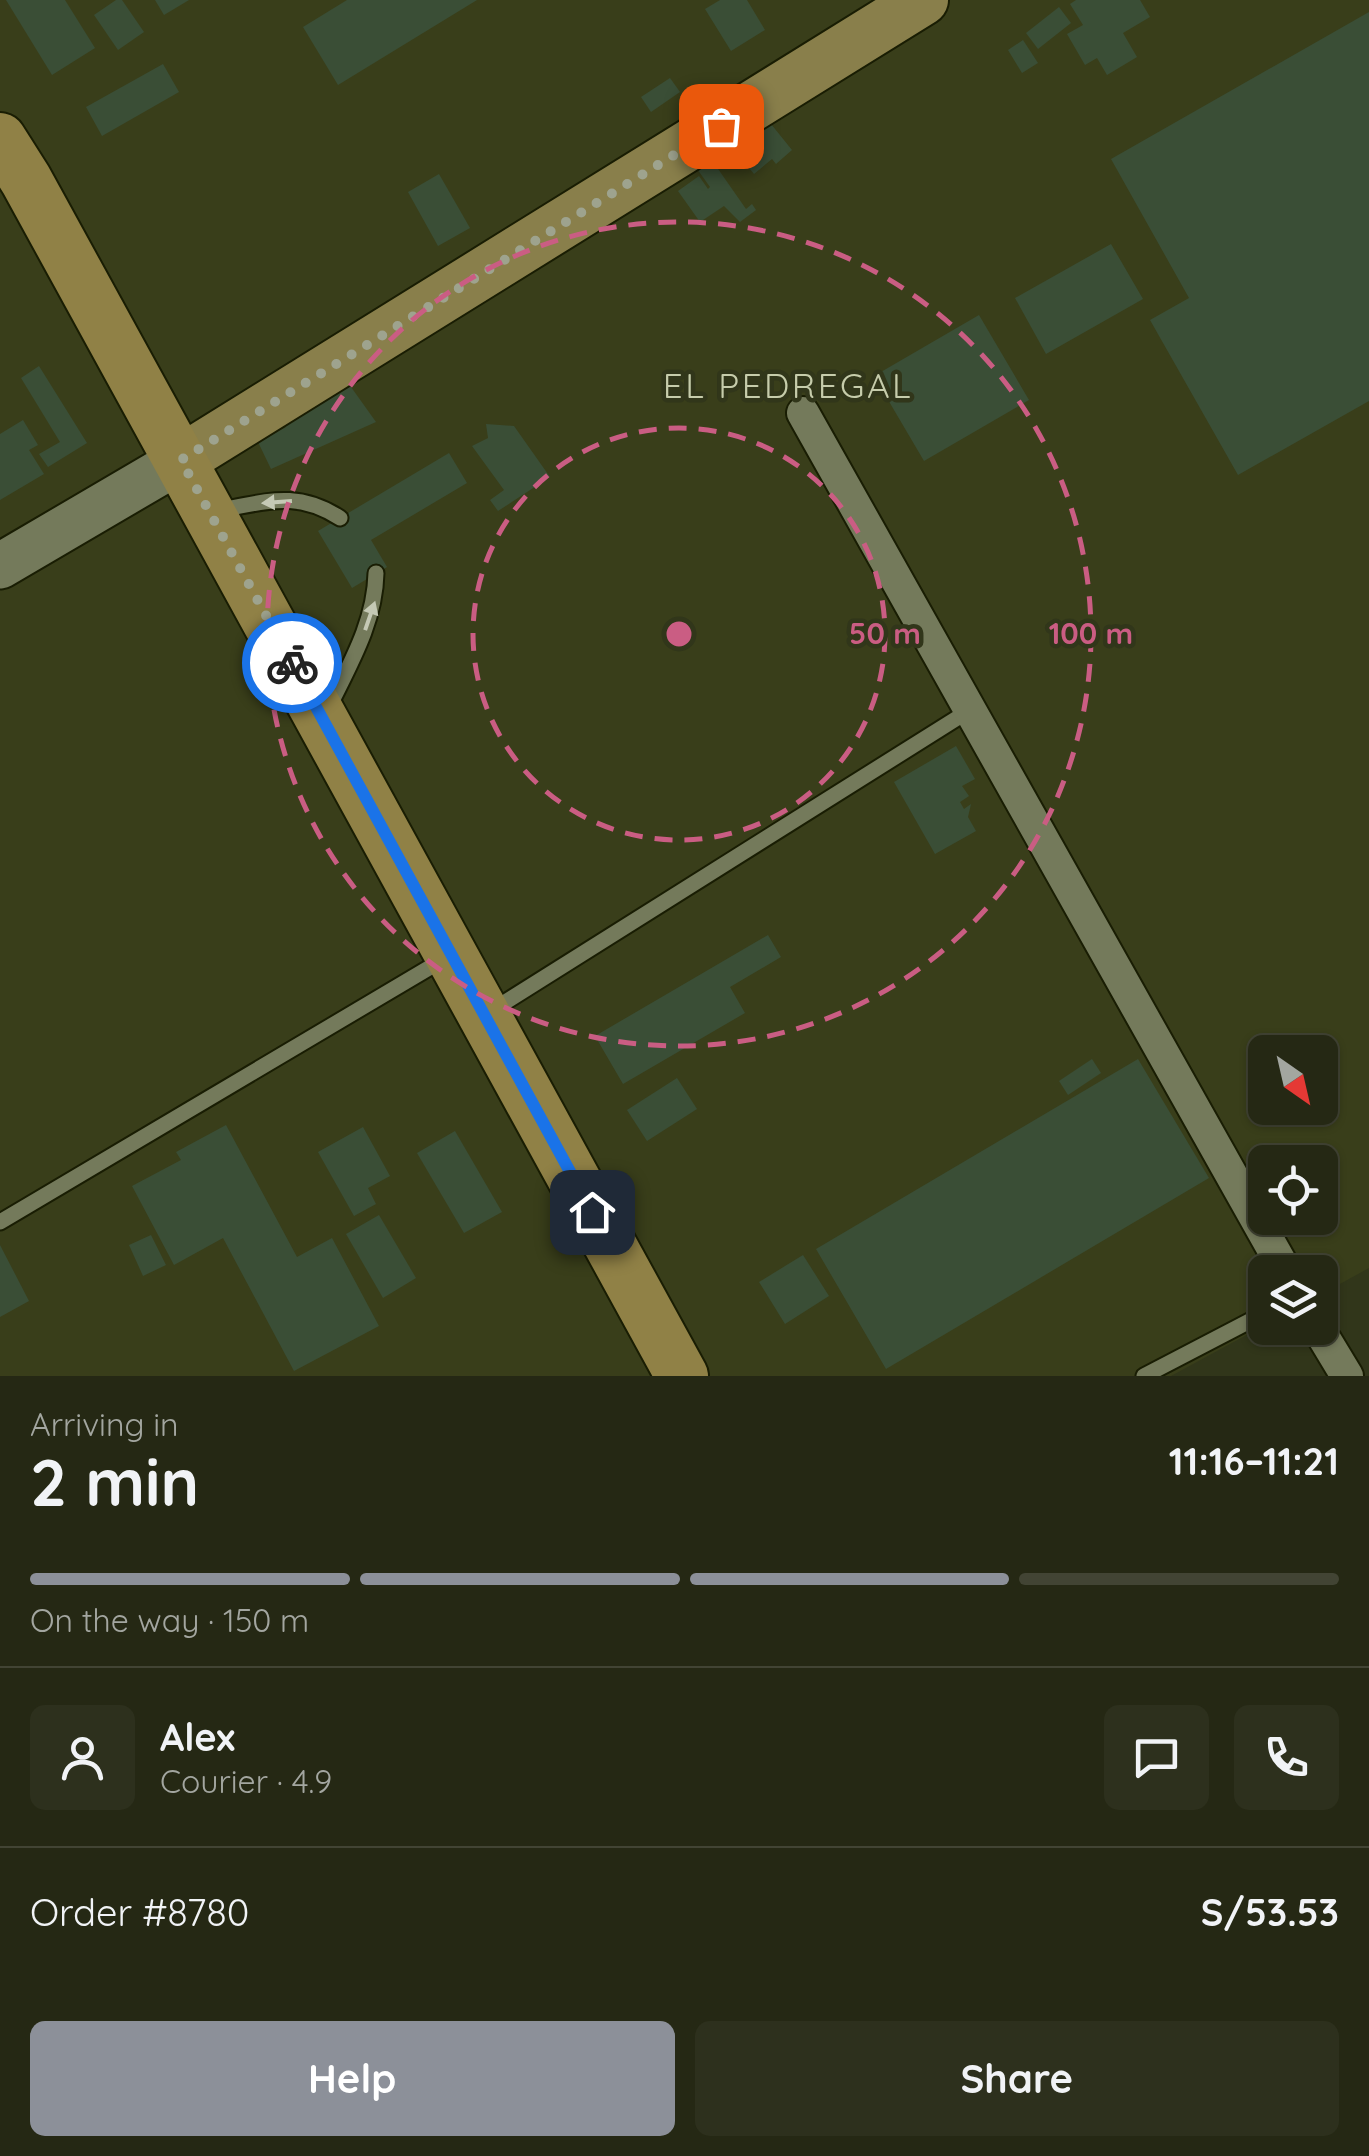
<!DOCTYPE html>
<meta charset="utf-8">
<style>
body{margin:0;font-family:Quicksand,sans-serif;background:#2d301d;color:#f1f3f6;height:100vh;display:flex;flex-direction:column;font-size:38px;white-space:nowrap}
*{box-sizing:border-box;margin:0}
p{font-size:32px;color:#a3a6a0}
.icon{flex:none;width:55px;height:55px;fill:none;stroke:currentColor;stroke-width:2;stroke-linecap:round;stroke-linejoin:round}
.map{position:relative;height:1376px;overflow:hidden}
.side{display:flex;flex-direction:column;background:#252814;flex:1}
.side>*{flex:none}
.needle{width:65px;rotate:146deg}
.tools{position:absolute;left:1248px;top:1035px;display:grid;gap:20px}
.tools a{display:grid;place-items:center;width:90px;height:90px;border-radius:15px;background:#252814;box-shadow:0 2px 8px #0004,0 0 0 2px #424434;font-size:50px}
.pin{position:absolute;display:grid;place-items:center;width:85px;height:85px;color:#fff;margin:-42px;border-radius:20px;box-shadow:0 5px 15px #0006}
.courier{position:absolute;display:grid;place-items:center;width:100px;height:100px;margin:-50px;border:8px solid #1a73e8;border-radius:50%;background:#fff;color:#222;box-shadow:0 2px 12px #0007}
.head em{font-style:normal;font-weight:700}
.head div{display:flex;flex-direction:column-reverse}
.head{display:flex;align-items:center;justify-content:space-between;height:170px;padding:0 30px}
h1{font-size:65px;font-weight:700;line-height:75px}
.bar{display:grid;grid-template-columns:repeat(4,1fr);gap:15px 10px;align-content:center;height:120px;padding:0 30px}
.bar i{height:12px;border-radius:8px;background:#424434}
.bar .on{background:#8c9099}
.bar p{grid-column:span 4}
.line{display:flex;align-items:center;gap:25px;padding:0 30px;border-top:2px solid #424434}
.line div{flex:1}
.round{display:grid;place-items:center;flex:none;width:105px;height:105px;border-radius:15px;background:#2d301d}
.primary-button{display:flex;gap:20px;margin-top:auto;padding:20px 30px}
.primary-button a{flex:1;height:115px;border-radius:15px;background:#8c9099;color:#fff;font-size:40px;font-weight:700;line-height:115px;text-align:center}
.primary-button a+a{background:#2d301d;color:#f1f3f6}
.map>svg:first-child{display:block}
.built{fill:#393e1a;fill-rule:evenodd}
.building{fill:#3a4e36}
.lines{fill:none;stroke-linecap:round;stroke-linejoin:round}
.service-casing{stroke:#191d03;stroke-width:19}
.minor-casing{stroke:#191d03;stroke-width:36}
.secondary-casing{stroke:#191d03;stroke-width:49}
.primary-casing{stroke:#191d03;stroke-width:54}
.trunk-casing{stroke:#191d03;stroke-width:56}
.service{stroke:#747a5b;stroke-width:15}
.minor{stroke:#747a5b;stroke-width:32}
.secondary{stroke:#747a5b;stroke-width:45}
.primary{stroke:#897f4b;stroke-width:50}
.trunk{stroke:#908146;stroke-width:52}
.oneway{fill:#c5c9b5}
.done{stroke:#9ea38e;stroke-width:10;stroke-dasharray:0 18}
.route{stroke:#1a73e8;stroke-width:12}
.ring{fill:none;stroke:#ca5d83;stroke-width:5;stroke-dasharray:18 12}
.labels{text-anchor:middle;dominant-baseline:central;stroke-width:9;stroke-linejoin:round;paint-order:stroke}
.quarter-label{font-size:35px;letter-spacing:2.5px;fill:#c6ccab;stroke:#31361a}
.centre{fill:#ca5d83;stroke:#31361a;stroke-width:5}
.ring-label{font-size:30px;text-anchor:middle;font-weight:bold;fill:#ca5d83;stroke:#31361a;stroke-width:9;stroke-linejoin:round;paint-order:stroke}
</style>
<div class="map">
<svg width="1369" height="1376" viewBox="0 0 1369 1376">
<rect width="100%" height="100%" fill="#31361a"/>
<path class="built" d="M0,0H1369V1268L1320,1295V1272H1265V1325L1171,1376H0ZM1265,1052H1320V1108H1265ZM1265,1162H1320V1218H1265Z"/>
<g class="building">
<polygon points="6,0 65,0 95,48 52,75"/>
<polygon points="116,0 122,0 144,32 118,50 94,15"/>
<polygon points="155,0 189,0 164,15"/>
<polygon points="347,0 477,0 338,85 303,27"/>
<polygon points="720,0 747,0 765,30 731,51 705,9"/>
<polygon points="1076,0 1140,0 1150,17 1123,33 1137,57 1107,75 1097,58 1085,65 1067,34 1083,25 1070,4"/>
<polygon points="1059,7 1071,23 1038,49 1026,33"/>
<polygon points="1369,12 1369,401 1238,475 1150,320 1189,298 1111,159"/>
<polygon points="1023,40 1038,63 1022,73 1008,50"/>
<polygon points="163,64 179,92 102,136 86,107"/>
<polygon points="670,78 680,92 651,112 641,97"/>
<polygon points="771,124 792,150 776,164 772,159 754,174 736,152"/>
<polygon points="709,156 746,209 752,204 756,210 740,222 724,206 700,222 678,191 699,176 708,189 710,187 695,166"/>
<polygon points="439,174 470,228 438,246 408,192"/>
<polygon points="1111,244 1143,299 1046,354 1015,298"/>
<polygon points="979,315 1029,400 924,461 874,376"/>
<polygon points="39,366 87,443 48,467 39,454 60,442 21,378"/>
<polygon points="341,373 376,422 271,469 258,442 286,427 278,417"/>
<polygon points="23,420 38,445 29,450 44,474 0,500 0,434"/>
<polygon points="486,424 514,426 550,477 498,511 490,500 504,490 472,446 488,438"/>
<polygon points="449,453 467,483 371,540 387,567 352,588 318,531"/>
<polygon points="956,746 975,779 962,786 969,796 960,802 964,809 971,804 968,817 976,831 935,854 894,782"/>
<polygon points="768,935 781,957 730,987 745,1013 623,1084 595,1036"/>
<polygon points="1092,1059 1101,1073 1068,1095 1059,1081"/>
<polygon points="1138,1059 1209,1178 886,1369 816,1249"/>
<polygon points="677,1078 697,1109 647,1141 627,1110"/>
<polygon points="226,1125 297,1257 332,1238 379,1326 294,1371 223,1238 174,1265 132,1186 181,1160 176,1152"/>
<polygon points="363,1127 390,1176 368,1188 376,1204 354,1216 318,1152"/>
<polygon points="455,1131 502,1212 464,1233 417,1153"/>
<polygon points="379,1215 416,1278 383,1298 346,1234"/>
<polygon points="151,1235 166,1265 143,1276 129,1245"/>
<polygon points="0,1245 29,1301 0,1317"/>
<polygon points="803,1255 829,1296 785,1324 759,1282"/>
</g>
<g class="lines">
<g class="service-casing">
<g id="service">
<path d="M219,510C267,502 296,490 340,518"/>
<path d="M329,707C350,664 375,622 376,573"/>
<polyline points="491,1011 970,710"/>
<polyline points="0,1222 444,959"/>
<polyline points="1144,1376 1265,1313"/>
</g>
</g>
<g class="minor-casing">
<g id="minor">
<polyline points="803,413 1286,1272"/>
<polyline points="1318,1328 1347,1376"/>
</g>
</g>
<g class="secondary-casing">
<polyline id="secondary" points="0,566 181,460"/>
</g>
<g class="primary-casing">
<polyline id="primary" points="181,460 923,0"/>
</g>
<g class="trunk-casing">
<polyline id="trunk" points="0,139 26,180 682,1376"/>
</g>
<use href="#service" class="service"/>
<use href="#minor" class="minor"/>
<use href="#secondary" class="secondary"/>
<use href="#primary" class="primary"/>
<use href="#trunk" class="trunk"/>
</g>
<defs><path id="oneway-solid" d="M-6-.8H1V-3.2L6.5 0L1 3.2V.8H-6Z" transform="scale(2.5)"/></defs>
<g class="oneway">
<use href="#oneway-solid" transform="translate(277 502) rotate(176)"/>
<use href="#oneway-solid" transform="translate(370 616) rotate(-71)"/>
</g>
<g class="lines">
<polyline class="done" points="292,663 181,460 721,126"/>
<polyline class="route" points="292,663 592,1212"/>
</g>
<g class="ring">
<circle cx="679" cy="634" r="206"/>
<circle cx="679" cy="634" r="412"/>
</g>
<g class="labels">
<g class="quarter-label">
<text x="788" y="385">EL PEDREGAL</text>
</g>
</g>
<circle cx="679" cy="634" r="15" class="centre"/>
<g class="ring-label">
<text x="885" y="644">50 m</text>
<text x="1091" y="644">100 m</text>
</g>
</svg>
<div class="tools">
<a><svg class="needle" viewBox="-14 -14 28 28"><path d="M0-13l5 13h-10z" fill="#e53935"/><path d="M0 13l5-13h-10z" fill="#a3a6a0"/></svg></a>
<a><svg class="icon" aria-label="locate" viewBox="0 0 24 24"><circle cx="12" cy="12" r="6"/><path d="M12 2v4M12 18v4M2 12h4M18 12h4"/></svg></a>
<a><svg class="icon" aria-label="layers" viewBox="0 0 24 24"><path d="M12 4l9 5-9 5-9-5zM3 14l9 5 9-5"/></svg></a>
</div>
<div class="pin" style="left:721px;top:126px;background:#ea580c"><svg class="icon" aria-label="bag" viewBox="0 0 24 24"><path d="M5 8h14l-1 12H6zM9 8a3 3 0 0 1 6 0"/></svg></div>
<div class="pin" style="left:592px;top:1212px;background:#1f2937"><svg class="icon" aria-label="home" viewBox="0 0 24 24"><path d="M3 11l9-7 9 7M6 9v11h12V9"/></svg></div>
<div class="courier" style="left:292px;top:663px"><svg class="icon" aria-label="bike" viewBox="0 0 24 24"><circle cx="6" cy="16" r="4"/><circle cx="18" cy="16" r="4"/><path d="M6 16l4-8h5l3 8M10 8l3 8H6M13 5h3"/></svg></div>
</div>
<section class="side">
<div class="head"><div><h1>2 min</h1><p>Arriving in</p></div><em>11:16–11:21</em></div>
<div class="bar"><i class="on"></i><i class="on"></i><i class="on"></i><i></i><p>On the way · 150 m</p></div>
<div class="line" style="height:180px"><a class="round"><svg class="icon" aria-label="person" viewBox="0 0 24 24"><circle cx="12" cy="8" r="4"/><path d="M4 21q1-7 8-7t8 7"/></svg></a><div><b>Alex</b><p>Courier · 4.9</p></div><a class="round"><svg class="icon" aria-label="chat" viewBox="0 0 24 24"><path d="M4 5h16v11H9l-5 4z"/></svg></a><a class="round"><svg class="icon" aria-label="phone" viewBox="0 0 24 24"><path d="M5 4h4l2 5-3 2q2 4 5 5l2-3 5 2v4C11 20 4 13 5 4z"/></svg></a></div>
<div class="line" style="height:130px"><div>Order #8780</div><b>S/53.53</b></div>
<div class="primary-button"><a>Help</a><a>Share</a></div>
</section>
